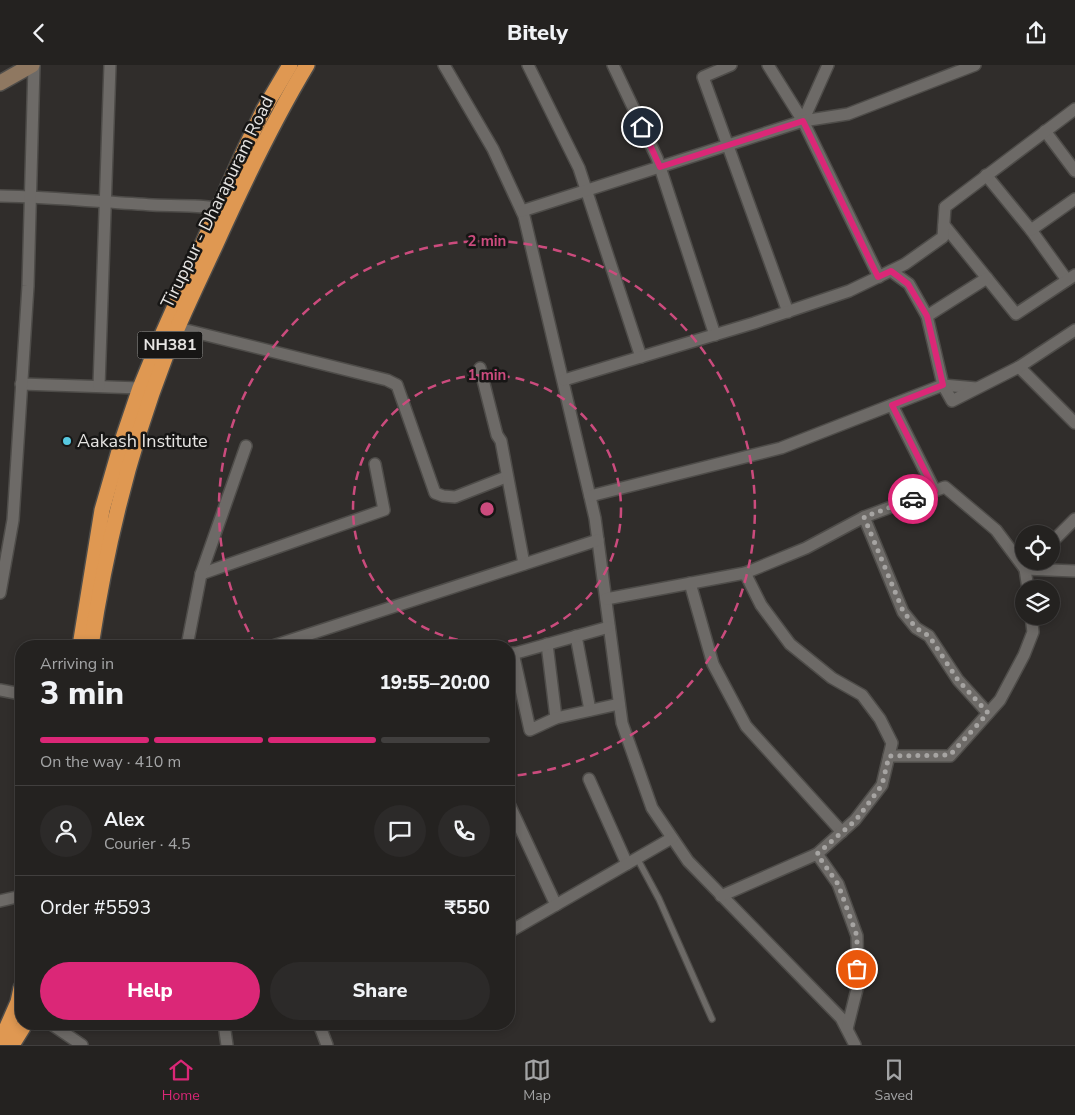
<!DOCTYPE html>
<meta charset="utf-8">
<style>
body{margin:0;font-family:"Nunito Sans",sans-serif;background:#2c2a29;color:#f1f3f6;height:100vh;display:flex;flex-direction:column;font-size:19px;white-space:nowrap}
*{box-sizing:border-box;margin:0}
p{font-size:16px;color:#a3a4a5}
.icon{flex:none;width:28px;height:28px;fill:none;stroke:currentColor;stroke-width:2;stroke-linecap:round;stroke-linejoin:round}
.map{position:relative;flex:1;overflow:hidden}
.side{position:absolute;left:15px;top:575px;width:500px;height:390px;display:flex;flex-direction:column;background:#242220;border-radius:20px;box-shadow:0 2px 8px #0003,0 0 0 1px #413f3e}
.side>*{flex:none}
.tools{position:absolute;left:1015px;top:460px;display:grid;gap:10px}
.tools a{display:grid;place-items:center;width:45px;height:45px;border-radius:50%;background:#242220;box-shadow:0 2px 8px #0003,0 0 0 1px #413f3e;font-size:25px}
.pin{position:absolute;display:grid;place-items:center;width:42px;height:42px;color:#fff;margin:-21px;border:2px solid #fff;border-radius:50%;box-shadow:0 1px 5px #0007}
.courier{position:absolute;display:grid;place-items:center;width:50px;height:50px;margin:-25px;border:4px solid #db2777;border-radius:50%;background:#fff;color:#222;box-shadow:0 1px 6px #0007}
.headline em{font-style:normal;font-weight:800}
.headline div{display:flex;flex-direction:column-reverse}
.headline{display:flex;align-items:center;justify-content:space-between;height:85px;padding:0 25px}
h1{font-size:32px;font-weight:800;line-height:38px}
.bar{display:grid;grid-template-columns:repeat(4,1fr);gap:8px 5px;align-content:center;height:60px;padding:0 25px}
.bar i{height:6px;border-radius:4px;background:#413f3e}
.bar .on{background:#db2777}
.bar p{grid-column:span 4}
.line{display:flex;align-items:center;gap:12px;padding:0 25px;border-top:1px solid #413f3e}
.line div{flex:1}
.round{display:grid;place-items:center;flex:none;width:52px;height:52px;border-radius:26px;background:#2c2a29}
.action{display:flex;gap:10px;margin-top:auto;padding:10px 25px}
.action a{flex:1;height:58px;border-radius:30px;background:#db2777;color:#fff;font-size:20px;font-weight:800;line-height:58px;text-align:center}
.action a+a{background:#2c2a29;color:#f1f3f6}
header{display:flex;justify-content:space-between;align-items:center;height:65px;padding:0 25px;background:#242220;font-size:22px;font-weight:800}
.tab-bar{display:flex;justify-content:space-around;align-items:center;height:70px;border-top:1px solid #413f3e;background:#242220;font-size:14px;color:#a3a4a5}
.tab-bar a{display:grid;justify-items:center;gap:2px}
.tab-bar .on{color:#db2777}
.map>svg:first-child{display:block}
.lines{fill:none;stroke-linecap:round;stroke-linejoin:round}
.lane-casing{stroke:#4e4c49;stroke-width:8}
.street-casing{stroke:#4e4c49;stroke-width:14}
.secondary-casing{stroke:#4e4c49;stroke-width:18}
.highway-casing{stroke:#4e4c49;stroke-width:18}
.lane{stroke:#6d6a67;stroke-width:5.5}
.street{stroke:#6d6a67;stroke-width:11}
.secondary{stroke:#8f7861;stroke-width:15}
.highway{stroke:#df9852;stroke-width:15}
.done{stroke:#a6a4a2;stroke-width:5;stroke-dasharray:0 9}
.route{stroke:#db2777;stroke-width:6}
.ring{fill:none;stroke:#cb4b7d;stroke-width:2.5;stroke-dasharray:9 6}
.poi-dot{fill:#57c9e1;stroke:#171615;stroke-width:2}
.labels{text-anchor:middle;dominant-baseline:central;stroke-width:5;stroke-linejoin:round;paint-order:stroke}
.shield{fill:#171615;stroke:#a8a6a4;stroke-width:1}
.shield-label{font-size:16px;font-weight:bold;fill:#e6e4e2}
.street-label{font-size:18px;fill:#e6e4e2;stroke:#171615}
.poi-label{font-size:18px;fill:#e6e4e2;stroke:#171615;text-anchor:start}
.centre{fill:#cb4b7d;stroke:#171615;stroke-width:2.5}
.ring-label{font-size:15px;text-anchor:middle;font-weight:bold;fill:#cb4b7d;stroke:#171615;stroke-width:5;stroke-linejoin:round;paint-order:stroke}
</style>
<header><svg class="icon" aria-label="back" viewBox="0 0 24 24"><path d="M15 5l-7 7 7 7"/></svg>Bitely<svg class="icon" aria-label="share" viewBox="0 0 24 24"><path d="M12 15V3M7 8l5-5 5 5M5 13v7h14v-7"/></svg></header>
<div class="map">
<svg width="1075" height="980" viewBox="0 0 1075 980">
<rect width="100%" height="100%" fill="#302d2b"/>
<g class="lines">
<g class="lane-casing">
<polyline id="lane" points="637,793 659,834 712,954"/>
</g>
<g class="street-casing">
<g id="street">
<polyline points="444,0 493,84 524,151 595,453 622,658 652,743 688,796 841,953 855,980"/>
<polyline points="528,0 579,103 641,292"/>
<polyline points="613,0 657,93 715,270"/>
<polyline points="731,0 703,12 788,247"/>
<polyline points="768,0 803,56 879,212"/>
<polyline points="803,56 828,0"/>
<polyline points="1045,66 1075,106"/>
<polyline points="986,110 1031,165 1067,215"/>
<path d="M0,131C51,132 102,137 153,140C172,141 208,139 225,146"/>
<polyline points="522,146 803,56 848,49 975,0"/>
<polyline points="944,160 1016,249 1075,210"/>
<polyline points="1031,165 1075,134"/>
<polyline points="891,206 909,219 927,251 943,320 976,323"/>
<polyline points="927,251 987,213"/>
<polyline points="178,263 387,315 397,320 435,428 443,431 455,432 506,412"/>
<polyline points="1019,302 1075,358"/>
<polyline points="480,303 497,370 501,376 524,499"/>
<polyline points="564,315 754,258 849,226 905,199 943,172 945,142 1075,44"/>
<polyline points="21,319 140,323"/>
<polyline points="99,321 110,0"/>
<polyline points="892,340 935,426"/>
<polyline points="590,431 781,383 943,320 952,336 1019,302 1075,265"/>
<polyline points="864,452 903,547 916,563 929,571 958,615 988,648"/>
<polyline points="1051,478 1075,454"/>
<polyline points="1025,504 1075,506"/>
<polyline points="745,508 806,483 864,452 945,422 996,465 1025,504 1028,524"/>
<polyline points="201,509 384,445 375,399"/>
<polyline points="690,518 713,599 746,661 842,767"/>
<polyline points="0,528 13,455 28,221 34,0"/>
<polyline points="606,534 745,508 761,540 790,579 832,613 862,630 880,654 892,678 882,720 855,755 817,789"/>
<polyline points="576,571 590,645"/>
<polyline points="547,579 556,653"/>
<polyline points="187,581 201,509 246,381"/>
<polyline points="273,581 598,475"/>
<polyline points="513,588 530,665 556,653 619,639"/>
<polyline points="509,590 609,562"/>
<polyline points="0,625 21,629"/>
<polyline points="889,691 950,691 1000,635 1024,590 1033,567 1031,551"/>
<polyline points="589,714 627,799"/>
<polyline points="509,739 556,840"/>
<polyline points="721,831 817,789 838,819 857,871 858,920 847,964"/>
<polyline points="0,836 21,831"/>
<polyline points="509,867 672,773"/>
<polyline points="51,959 82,980"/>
<polyline points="224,959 227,980"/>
<polyline points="319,959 327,980"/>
</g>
</g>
<g class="secondary-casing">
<polyline id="secondary" points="0,18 32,0"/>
</g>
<g class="highway-casing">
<g id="highway">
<polyline points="80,581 102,445 121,379 140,323 158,279 243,88 264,44 290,0"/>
<path d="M91,581C106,482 129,386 165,293C180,254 199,216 216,179C244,117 272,58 307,0"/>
<polyline points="0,978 18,937 21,923"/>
<polyline points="12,980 25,959"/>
</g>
</g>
<use href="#lane" class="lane"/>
<use href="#street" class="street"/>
<use href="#secondary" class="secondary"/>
<use href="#highway" class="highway"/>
</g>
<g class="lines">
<polyline class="done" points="857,904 857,871 838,819 817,789 856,755 882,720 889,691 950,690 988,648 958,615 929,571 916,563 903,546 864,452 913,434"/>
<polyline class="route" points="642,62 660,102 803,56 878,212 891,206 908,219 927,251 943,320 892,340 935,426 913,434"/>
</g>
<g class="ring">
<circle cx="487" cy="444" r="134"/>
<path d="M256 580A268 268 0 1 1 510 711"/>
</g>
<circle class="poi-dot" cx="67" cy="376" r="5"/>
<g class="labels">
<rect class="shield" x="137.5" y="266.5" width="65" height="27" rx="4"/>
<g class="shield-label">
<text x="170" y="280">NH381</text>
</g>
<g class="street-label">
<text transform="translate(217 137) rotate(-64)">Tiruppur - Dharapuram Road</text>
</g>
<g class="poi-label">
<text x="77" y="376">Aakash Institute</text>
</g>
</g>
<circle cx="487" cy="444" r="8" class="centre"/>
<g class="ring-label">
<text x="487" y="181">2 min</text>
<text x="487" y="315">1 min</text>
</g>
</svg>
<div class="tools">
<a><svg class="icon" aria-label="locate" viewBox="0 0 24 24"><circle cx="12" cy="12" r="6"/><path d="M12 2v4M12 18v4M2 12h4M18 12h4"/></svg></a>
<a><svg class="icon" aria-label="layers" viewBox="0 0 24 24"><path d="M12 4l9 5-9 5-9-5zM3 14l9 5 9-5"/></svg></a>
</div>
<div class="pin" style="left:857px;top:904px;background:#ea580c"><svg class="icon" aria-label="bag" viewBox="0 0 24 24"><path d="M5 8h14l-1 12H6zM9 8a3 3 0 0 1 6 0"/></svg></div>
<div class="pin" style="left:642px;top:62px;background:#1f2937"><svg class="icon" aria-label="home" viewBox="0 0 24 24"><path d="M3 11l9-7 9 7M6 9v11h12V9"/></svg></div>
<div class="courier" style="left:913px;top:434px"><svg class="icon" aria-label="car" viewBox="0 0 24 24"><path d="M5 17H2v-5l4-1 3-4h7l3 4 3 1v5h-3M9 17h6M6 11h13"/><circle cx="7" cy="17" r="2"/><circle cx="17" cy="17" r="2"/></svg></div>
<section class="side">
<div class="headline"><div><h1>3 min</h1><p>Arriving in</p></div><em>19:55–20:00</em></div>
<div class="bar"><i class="on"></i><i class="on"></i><i class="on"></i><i></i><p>On the way · 410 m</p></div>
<div class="line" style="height:90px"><a class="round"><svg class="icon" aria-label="person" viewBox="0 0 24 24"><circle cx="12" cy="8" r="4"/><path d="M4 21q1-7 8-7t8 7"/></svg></a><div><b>Alex</b><p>Courier · 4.5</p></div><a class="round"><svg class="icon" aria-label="chat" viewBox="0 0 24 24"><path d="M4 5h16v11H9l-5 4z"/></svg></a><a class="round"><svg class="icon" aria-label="phone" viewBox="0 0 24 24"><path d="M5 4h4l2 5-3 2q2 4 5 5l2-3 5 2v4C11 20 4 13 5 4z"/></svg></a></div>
<div class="line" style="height:65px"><div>Order #5593</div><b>₹550</b></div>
<div class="action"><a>Help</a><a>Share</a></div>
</section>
</div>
<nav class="tab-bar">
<a class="on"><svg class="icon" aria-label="home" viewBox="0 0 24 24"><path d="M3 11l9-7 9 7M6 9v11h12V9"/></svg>Home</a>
<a><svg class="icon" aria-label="map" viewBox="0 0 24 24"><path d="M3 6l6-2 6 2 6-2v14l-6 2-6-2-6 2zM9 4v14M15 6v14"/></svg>Map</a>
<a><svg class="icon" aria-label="saved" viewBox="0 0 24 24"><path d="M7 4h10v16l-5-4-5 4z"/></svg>Saved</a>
</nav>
